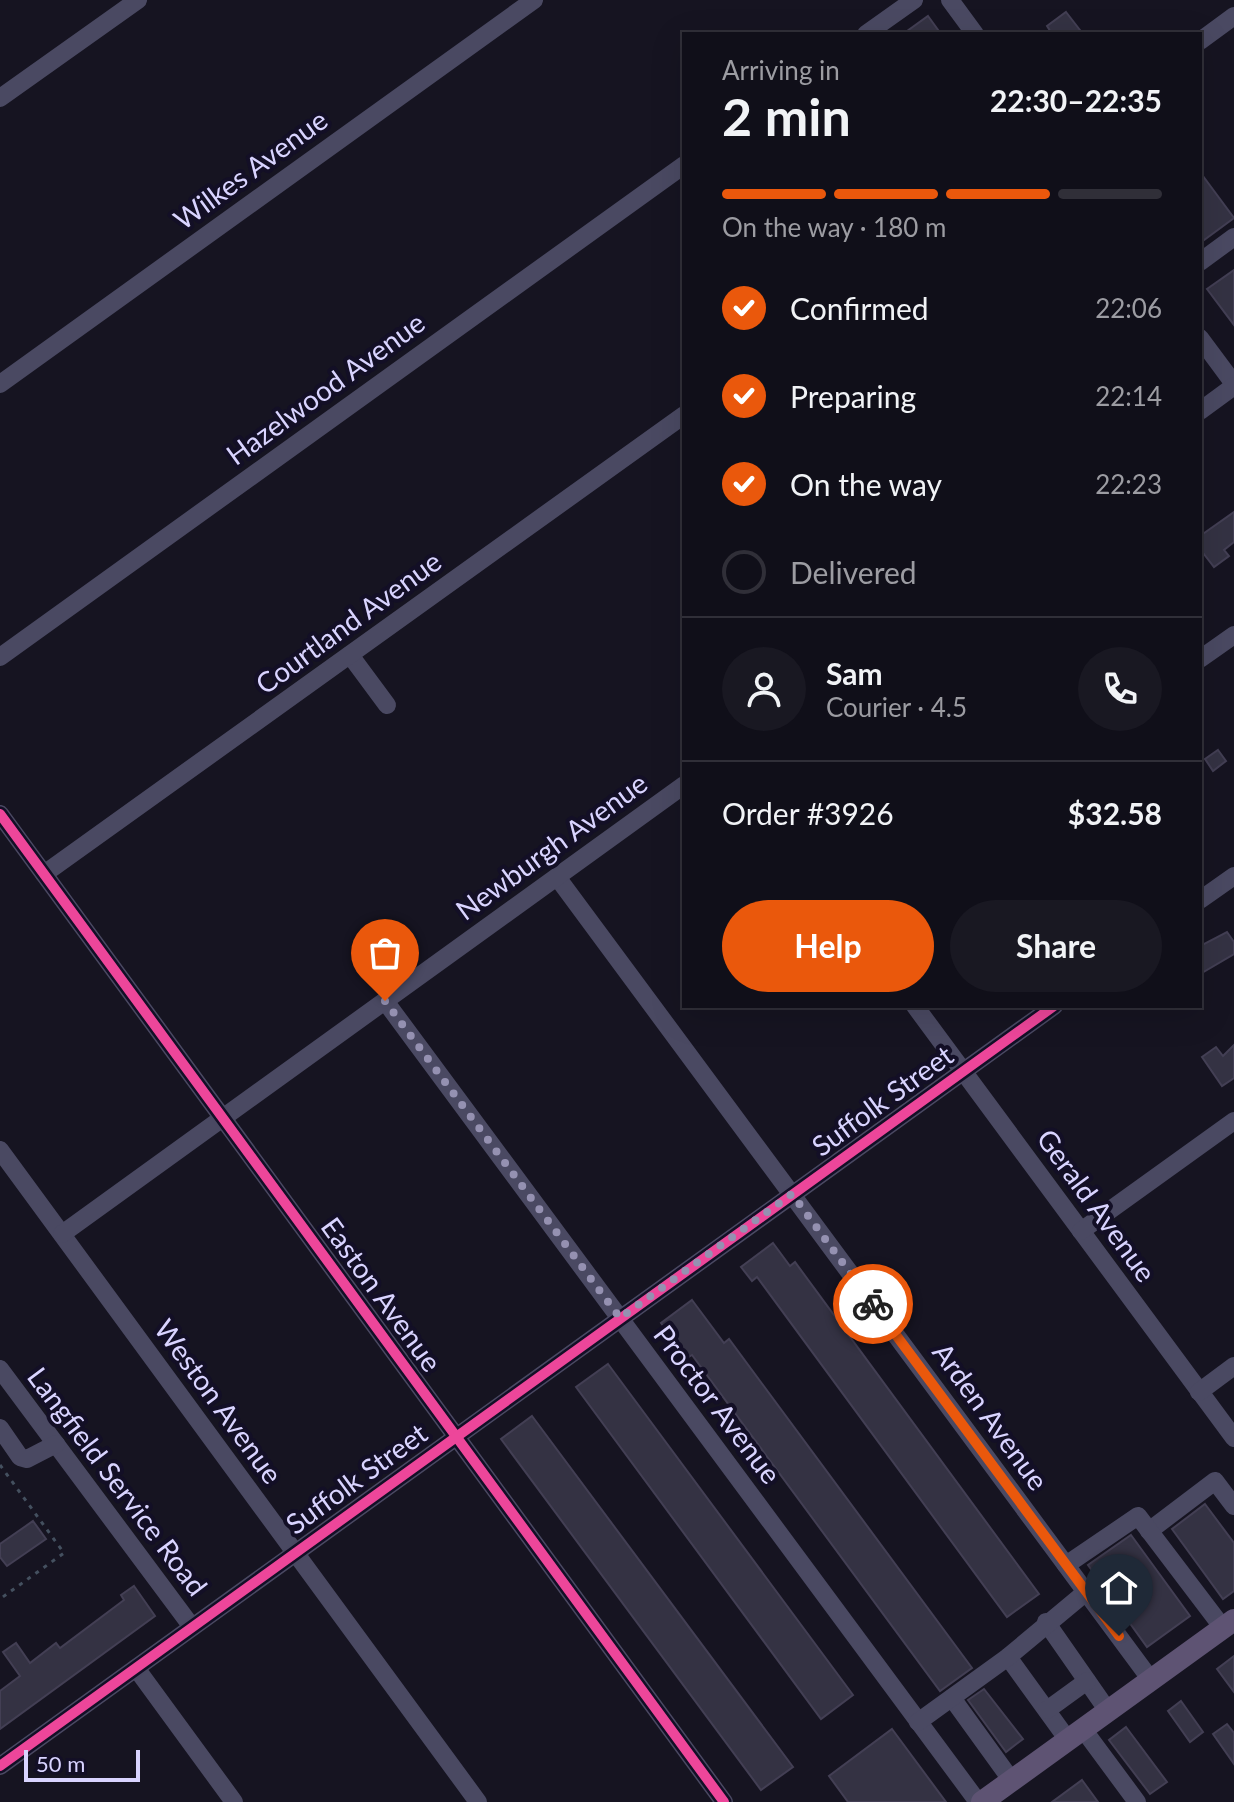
<!DOCTYPE html>
<meta charset="utf-8">
<style>
body{margin:0;font-family:Lato,sans-serif;background:#191822;color:#f1f3f6;height:100vh;display:flex;flex-direction:column;font-size:30px;white-space:nowrap}
*{box-sizing:border-box;margin:0}
p{font-size:26px;color:#9c9ca2}
.icon{flex:none;width:44px;height:44px;fill:none;stroke:currentColor;stroke-width:2;stroke-linecap:round;stroke-linejoin:round}
.map{position:relative;flex:1;overflow:hidden}
.panel{position:absolute;left:682px;top:32px;width:520px;height:976px;display:flex;flex-direction:column;background:#100f19;border-radius:0px;box-shadow:0 8px 32px #0002,0 0 0 2px #302f38}
.panel>*{flex:none}
.scale{position:absolute;left:24px;bottom:20px;width:116px;box-sizing:border-box;padding-left:8px;border:4px solid #d9d4ff;border-top:0;font-size:22px;line-height:28px;white-space:nowrap;color:#d9d4ff;-webkit-text-stroke:6px #130f26;paint-order:stroke}
.pin{position:absolute;display:grid;place-items:center;width:68px;height:68px;color:#fff;margin:-82px -34px;border-radius:50% 50% 50% 0;rotate:-45deg;box-shadow:0 0 8px #0007}
.pin .icon{rotate:45deg}
.courier{position:absolute;display:grid;place-items:center;width:80px;height:80px;margin:-40px;border:6px solid #ea580c;border-radius:50%;background:#fff;color:#222;box-shadow:0 2px 10px #0007}
.headline em{font-style:normal;font-weight:700}
.headline div{display:flex;flex-direction:column-reverse}
.headline{display:flex;align-items:center;justify-content:space-between;height:136px;padding:0 40px}
h1{font-size:52px;font-weight:700;line-height:60px}
.bar{display:grid;grid-template-columns:repeat(4,1fr);gap:12px 8px;align-content:center;height:96px;padding:0 40px}
.bar i{height:10px;border-radius:6px;background:#302f38}
.bar .selected{background:#ea580c}
.bar p{grid-column:span 4}
.line{display:flex;align-items:center;gap:20px;padding:0 40px;border-top:2px solid #302f38}
.line div{flex:1}
.round{display:grid;place-items:center;flex:none;width:84px;height:84px;border-radius:42px;background:#191822}
ol{padding:0 40px;list-style:none}
li{display:flex;align-items:center;gap:24px;height:88px}
li p{margin-inline-start:auto}
li .icon{padding:8px;border-radius:50%;background:#ea580c;color:#fff;stroke-width:4}
li:last-child{color:#9c9ca2}
li i{width:44px;height:44px;border:4px solid #302f38;border-radius:50%}
.cta{display:flex;gap:16px;margin-top:auto;padding:16px 40px}
.cta a{flex:1;height:92px;border-radius:48px;background:#ea580c;color:#fff;font-size:32px;font-weight:700;line-height:92px;text-align:center}
.cta a+a{background:#191822;color:#f1f3f6}
.map>svg:first-child{display:block}
.building{fill:#343243;stroke:#433f54;stroke-width:2}
.lines{fill:none;stroke-linecap:round;stroke-linejoin:round}
.path{stroke:#44505f;stroke-width:3;stroke-dasharray:4 6;stroke-linecap:butt}
.minor{stroke:#4a4962;stroke-width:18}
.major{stroke:#5e5373;stroke-width:22}
.cycleway-casing{stroke:#130f26;stroke-width:15}
.cycleway{stroke:#ed469a;stroke-width:10}
.done{stroke:#9591b1;stroke-width:8;stroke-dasharray:0 14.4}
.route{stroke:#ea580c;stroke-width:10}
.labels{text-anchor:middle;dominant-baseline:central;stroke-width:8;stroke-linejoin:round;paint-order:stroke}
.street-label{font-size:28px;fill:#d9d4ff;stroke:#130f26}
</style>
<div class="map">
<svg width="1234" height="1802" viewBox="0 0 1234 1802">
<rect width="100%" height="100%" fill="#161421"/>
<g class="building">
<polygon points="1066,12 1083,34 1052,34 1047,26"/>
<polygon points="928,16 941,34 903,34"/>
<polygon points="1200,172 1234,218 1200,243"/>
<polygon points="1234,270 1234,325 1207,289"/>
<polygon points="1234,512 1234,542 1224,550 1229,556 1214,567 1200,549 1200,536"/>
<polygon points="1218,750 1226,761 1213,771 1205,759"/>
<polygon points="1227,932 1234,942 1234,954 1200,974 1200,946"/>
<polygon points="1234,1045 1234,1078 1222,1086 1202,1057 1216,1047 1223,1056"/>
<polygon points="773,1243 790,1266 795,1262 1039,1594 1007,1617 757,1277 752,1281 741,1267"/>
<polygon points="692,1300 724,1343 729,1339 972,1668 940,1691 692,1355 687,1358 661,1323"/>
<polygon points="608,1364 853,1695 821,1719 576,1387"/>
<polygon points="532,1416 793,1767 761,1790 501,1439"/>
<polygon points="1205,1504 1234,1543 1234,1591 1223,1599 1172,1529"/>
<polygon points="33,1521 46,1539 7,1566 0,1557 0,1544"/>
<polygon points="1131,1535 1190,1616 1147,1647 1088,1565"/>
<polygon points="134,1586 155,1616 0,1729 0,1691 20,1676 3,1652 16,1643 30,1663 56,1643 60,1648 124,1600 121,1595"/>
<polygon points="1234,1656 1234,1692 1217,1669"/>
<polygon points="984,1689 1023,1739 1006,1752 968,1700"/>
<polygon points="1181,1701 1203,1732 1190,1742 1168,1711"/>
<polygon points="1227,1724 1234,1733 1234,1764 1213,1734"/>
<polygon points="1126,1727 1167,1782 1150,1794 1109,1740"/>
<polygon points="892,1729 946,1802 848,1802 829,1776"/>
<polygon points="1082,1780 1098,1802 1052,1802"/>
</g>
<g class="lines">
<polyline class="path" points="0,1465 64,1553 0,1599"/>
<g class="minor">
<polyline points="950,0 975,34"/>
<polyline points="866,34 914,0"/>
<polyline points="1200,41 1234,16"/>
<polyline points="0,98 138,0"/>
<polyline points="1200,262 1234,237"/>
<polyline points="1200,338 1234,384"/>
<polyline points="0,384 534,0"/>
<polyline points="1200,411 1234,386"/>
<polyline points="350,655 387,705"/>
<polyline points="0,657 684,165"/>
<polyline points="1200,659 1234,635"/>
<polyline points="0,814 724,1802"/>
<polyline points="44,874 684,415"/>
<polyline points="557,877 1151,1680"/>
<polyline points="1200,900 1234,876"/>
<polyline points="385,1001 978,1802"/>
<polyline points="915,1006 1234,1438"/>
<polyline points="0,1150 478,1802"/>
<polyline points="1081,1231 1234,1121"/>
<polyline points="62,1234 684,785"/>
<polyline points="0,1369 192,1627"/>
<polyline points="1199,1392 1234,1366"/>
<polyline points="0,1428 20,1457 27,1459 56,1444"/>
<polyline points="1149,1531 1215,1481 1234,1506"/>
<polyline points="1066,1565 1138,1516 1223,1628"/>
<polyline points="1046,1622 1108,1711"/>
<polyline points="1008,1657 1068,1740"/>
<polyline points="136,1668 234,1802"/>
<polyline points="952,1698 1012,1781"/>
<polyline points="1047,1710 1087,1681"/>
<polyline points="918,1722 1008,1657 1086,1592"/>
<polyline points="1083,1729 1137,1802"/>
<polyline points="0,1766 1054,1006"/>
</g>
<polyline class="major" points="982,1802 1234,1620"/>
<g class="cycleway-casing">
<g id="cycleway">
<polyline points="0,814 724,1802"/>
<polyline points="0,1766 1054,1006"/>
</g>
</g>
<use href="#cycleway" class="cycleway"/>
</g>
<g class="lines">
<polyline class="done" points="385,1001 620,1318 792,1194 873,1304"/>
<polyline class="route" points="873,1304 1119,1636"/>
</g>
<g class="labels">
<g class="street-label">
<text transform="translate(250 169) rotate(-36)">Wilkes Avenue</text>
<text transform="translate(325 388) rotate(-36)">Hazelwood Avenue</text>
<text transform="translate(348 622) rotate(-36)">Courtland Avenue</text>
<text transform="translate(551 846) rotate(-36)">Newburgh Avenue</text>
<text transform="translate(882 1100) rotate(-36)">Suffolk Street</text>
<text transform="translate(1097 1205) rotate(54)">Gerald Avenue</text>
<text transform="translate(382 1294) rotate(54)">Easton Avenue</text>
<text transform="translate(219 1401) rotate(54)">Weston Avenue</text>
<text transform="translate(718 1404) rotate(53)">Proctor Avenue</text>
<text transform="translate(991 1416) rotate(54)">Arden Avenue</text>
<text transform="translate(356 1478) rotate(-36)">Suffolk Street</text>
<text transform="translate(118 1481) rotate(53)">Langfield Service Road</text>
</g>
</g>
</svg>
<div class="scale">50 m</div>
<div class="pin" style="left:385px;top:1001px;background:#ea580c"><svg class="icon" aria-label="bag" viewBox="0 0 24 24"><path d="M5 8h14l-1 12H6zM9 8a3 3 0 0 1 6 0"/></svg></div>
<div class="pin" style="left:1119px;top:1636px;background:#1f2937"><svg class="icon" aria-label="home" viewBox="0 0 24 24"><path d="M3 11l9-7 9 7M6 9v11h12V9"/></svg></div>
<div class="courier" style="left:873px;top:1304px"><svg class="icon" aria-label="bike" viewBox="0 0 24 24"><circle cx="6" cy="16" r="4"/><circle cx="18" cy="16" r="4"/><path d="M6 16l4-8h5l3 8M10 8l3 8H6M13 5h3"/></svg></div>
<section class="panel">
<div class="headline"><div><h1>2 min</h1><p>Arriving in</p></div><em>22:30–22:35</em></div>
<div class="bar"><i class="selected"></i><i class="selected"></i><i class="selected"></i><i></i><p>On the way · 180 m</p></div>
<ol>
<li><svg class="icon" aria-label="check" viewBox="0 0 24 24"><path d="M5 12l5 5 9-10"/></svg>Confirmed<p>22:06</p></li>
<li><svg class="icon" aria-label="check" viewBox="0 0 24 24"><path d="M5 12l5 5 9-10"/></svg>Preparing<p>22:14</p></li>
<li><svg class="icon" aria-label="check" viewBox="0 0 24 24"><path d="M5 12l5 5 9-10"/></svg>On the way<p>22:23</p></li>
<li><i></i>Delivered</li>
</ol>
<div class="line" style="height:144px"><a class="round"><svg class="icon" aria-label="person" viewBox="0 0 24 24"><circle cx="12" cy="8" r="4"/><path d="M4 21q1-7 8-7t8 7"/></svg></a><div><b>Sam</b><p>Courier · 4.5</p></div><a class="round"><svg class="icon" aria-label="phone" viewBox="0 0 24 24"><path d="M5 4h4l2 5-3 2q2 4 5 5l2-3 5 2v4C11 20 4 13 5 4z"/></svg></a></div>
<div class="line" style="height:104px"><div>Order #3926</div><b>$32.58</b></div>
<div class="cta"><a>Help</a><a>Share</a></div>
</section>
</div>
